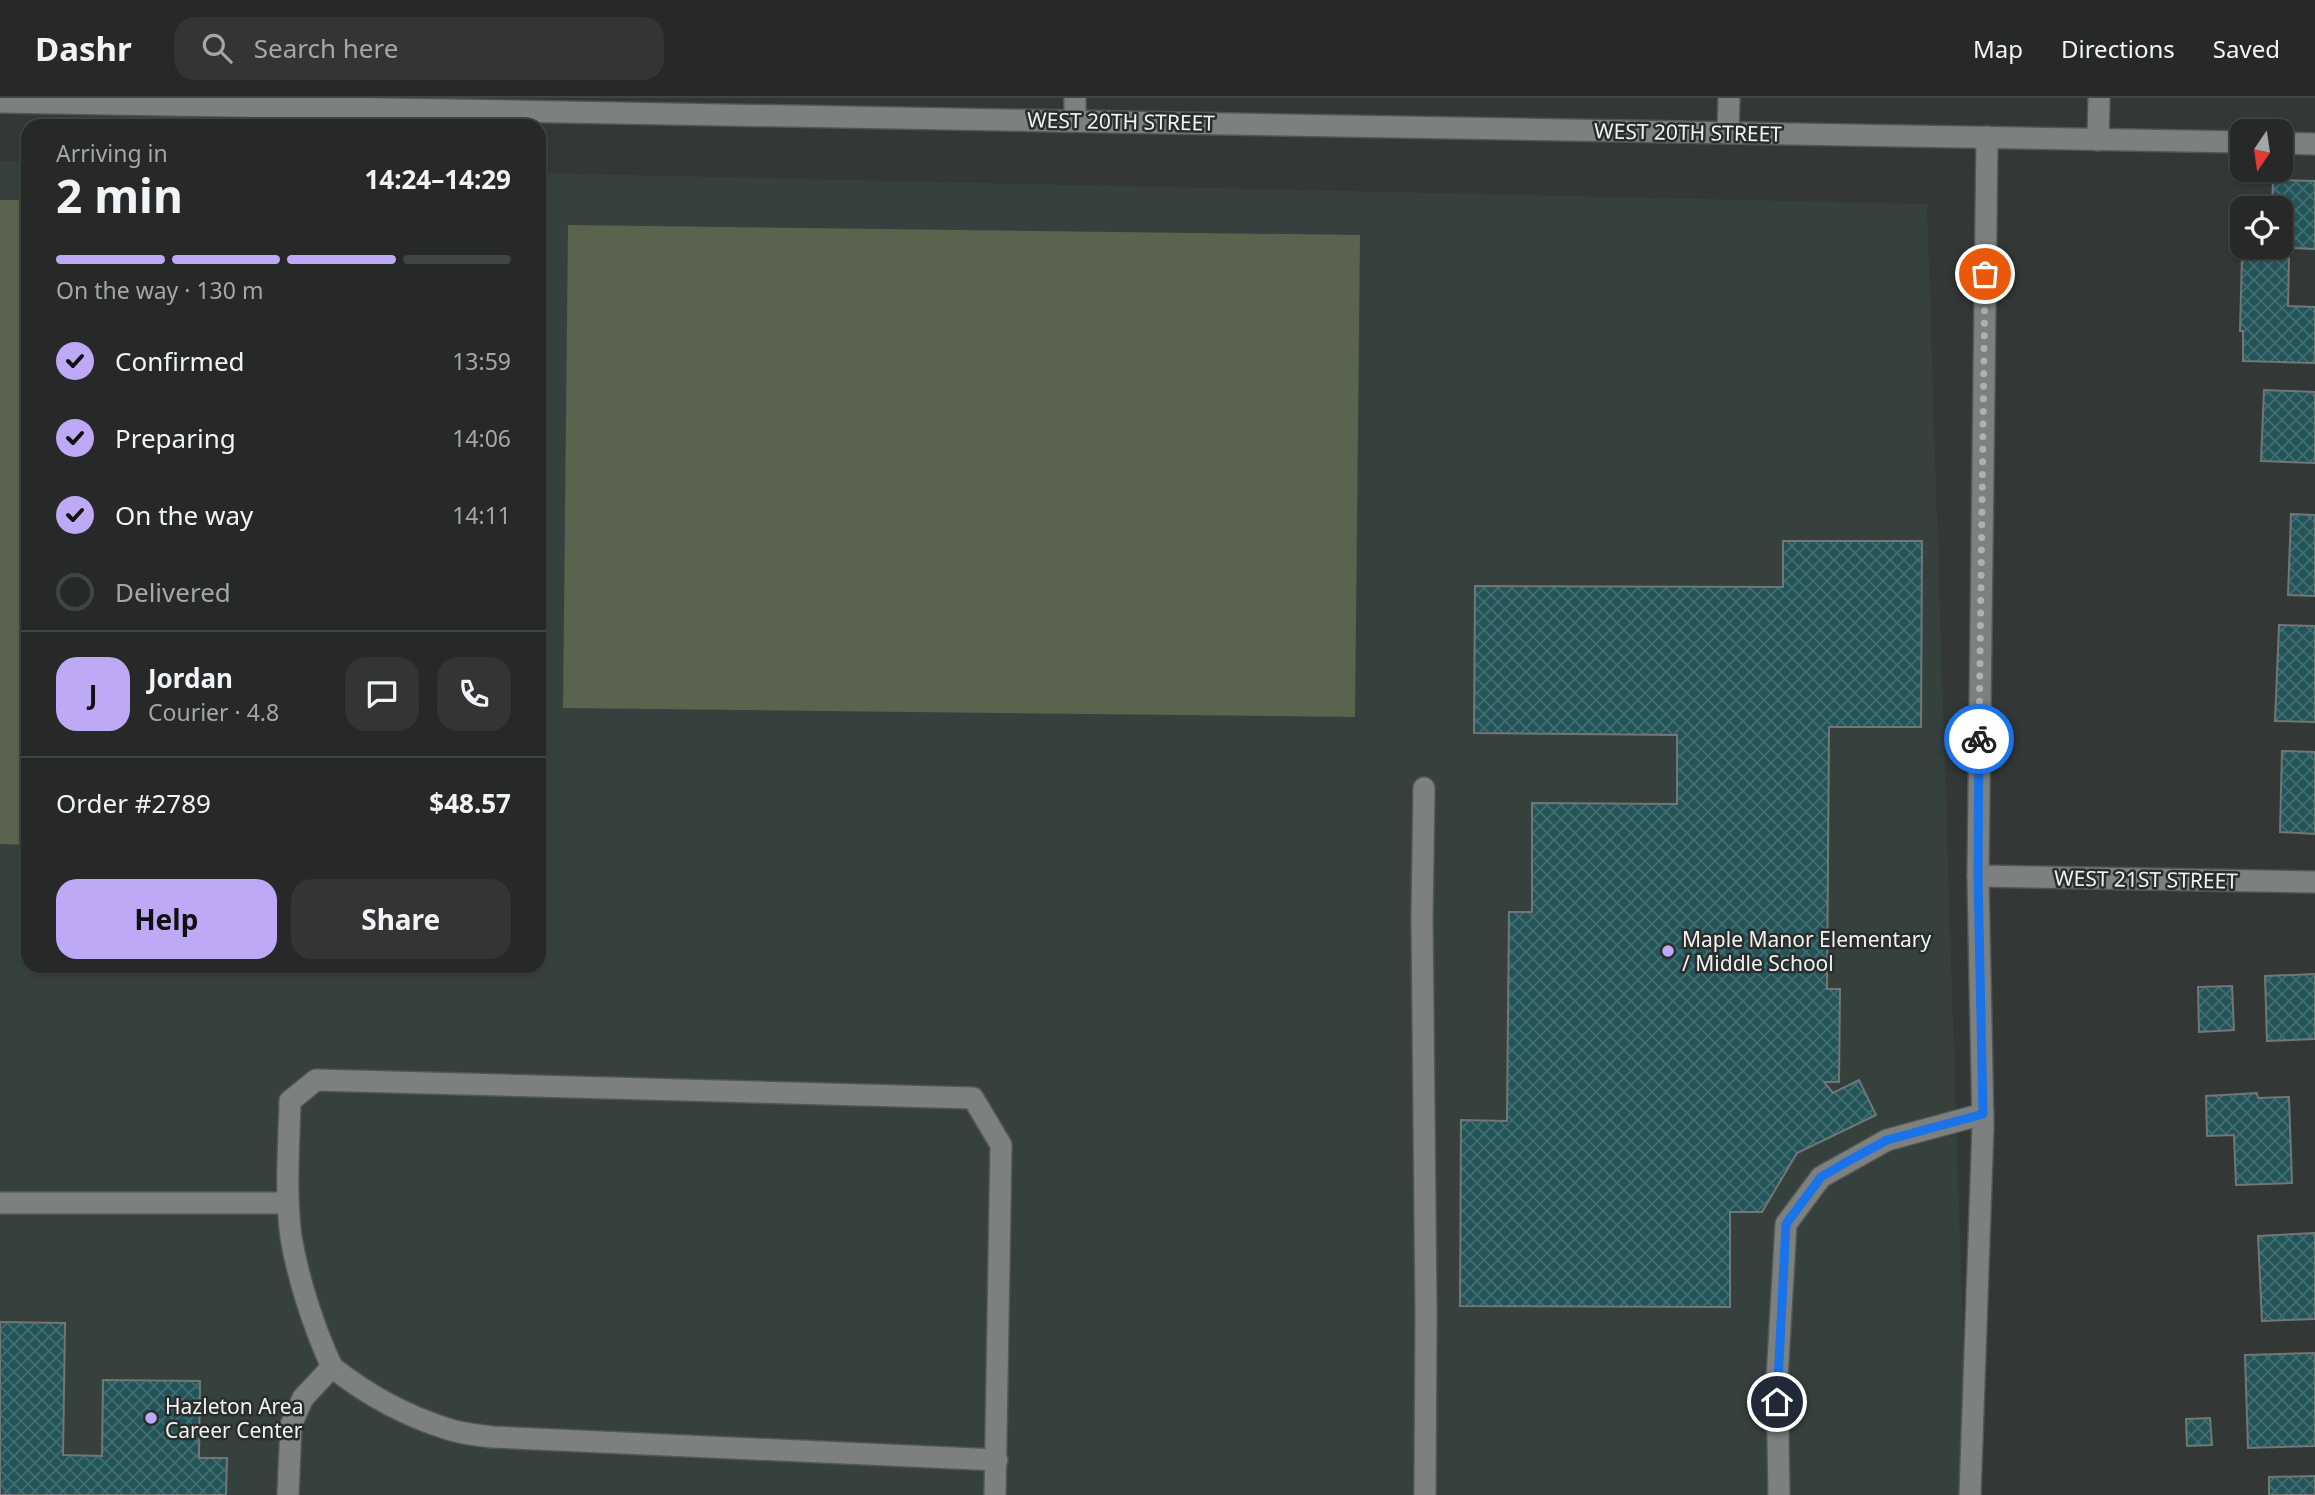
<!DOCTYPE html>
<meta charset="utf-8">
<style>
body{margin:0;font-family:"Noto Sans",sans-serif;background:#323534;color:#f1f3f6;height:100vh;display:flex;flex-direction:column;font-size:26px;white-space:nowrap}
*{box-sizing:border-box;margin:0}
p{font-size:23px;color:#a4a6a8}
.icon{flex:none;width:38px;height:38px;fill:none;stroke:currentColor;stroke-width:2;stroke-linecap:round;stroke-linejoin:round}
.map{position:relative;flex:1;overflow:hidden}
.details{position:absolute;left:21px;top:21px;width:525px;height:854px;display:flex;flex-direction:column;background:#262928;border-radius:21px;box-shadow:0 2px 5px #0004,0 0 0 2px #424545}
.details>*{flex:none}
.needle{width:46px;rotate:193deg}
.buttons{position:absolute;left:2230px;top:21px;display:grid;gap:14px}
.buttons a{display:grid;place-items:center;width:63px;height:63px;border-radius:14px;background:#262928;box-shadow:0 2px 5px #0004,0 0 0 2px #424545;font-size:35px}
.pin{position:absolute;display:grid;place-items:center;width:60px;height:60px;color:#fff;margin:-30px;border:4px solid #fff;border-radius:50%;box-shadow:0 2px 7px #0007}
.courier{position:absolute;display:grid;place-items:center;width:70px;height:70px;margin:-35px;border:5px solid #1a73e8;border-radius:50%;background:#fff;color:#222;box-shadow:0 2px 9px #0007}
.head em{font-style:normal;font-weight:700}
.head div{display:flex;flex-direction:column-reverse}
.head{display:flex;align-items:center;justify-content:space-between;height:119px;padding:0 35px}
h1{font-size:46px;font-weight:700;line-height:52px}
.bar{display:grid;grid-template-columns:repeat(4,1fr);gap:10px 7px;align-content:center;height:84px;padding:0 35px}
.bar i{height:9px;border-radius:5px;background:#424545}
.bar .active{background:#bda9f5}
.bar p{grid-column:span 4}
.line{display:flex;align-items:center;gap:18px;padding:0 35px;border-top:2px solid #424545}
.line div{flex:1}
.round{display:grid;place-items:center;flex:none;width:74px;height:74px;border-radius:21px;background:#323534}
ol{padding:0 35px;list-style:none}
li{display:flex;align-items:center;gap:21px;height:77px}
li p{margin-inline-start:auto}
li .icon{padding:7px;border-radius:50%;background:#bda9f5;color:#111;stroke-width:4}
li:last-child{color:#a4a6a8}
li i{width:38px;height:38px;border:4px solid #424545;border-radius:50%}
.button{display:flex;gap:14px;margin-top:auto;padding:14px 35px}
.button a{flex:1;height:80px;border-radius:21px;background:#bda9f5;color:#111;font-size:28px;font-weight:700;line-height:80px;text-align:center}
.button a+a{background:#323534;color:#f1f3f6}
header{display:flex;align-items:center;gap:42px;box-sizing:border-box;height:98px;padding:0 35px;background:#262928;border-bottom:2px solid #424545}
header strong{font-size:33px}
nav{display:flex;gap:38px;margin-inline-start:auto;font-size:24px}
.search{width:490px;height:63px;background:#323534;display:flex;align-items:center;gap:18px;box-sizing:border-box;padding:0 24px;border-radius:21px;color:#a4a6a8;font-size:26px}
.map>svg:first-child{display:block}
.built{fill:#36413e}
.pitch{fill:#59634d}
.building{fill:url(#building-cross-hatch);stroke:#727677;stroke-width:2}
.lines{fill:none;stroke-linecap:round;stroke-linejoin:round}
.lane-casing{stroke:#535554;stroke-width:24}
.street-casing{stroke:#535554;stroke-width:24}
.lane{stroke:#7c807f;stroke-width:21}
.street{stroke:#7c807f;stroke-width:21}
.done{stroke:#aeb1b0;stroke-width:7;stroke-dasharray:0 12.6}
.route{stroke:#1a73e8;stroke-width:9}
.poi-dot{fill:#bda9f5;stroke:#292d2c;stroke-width:2.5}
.labels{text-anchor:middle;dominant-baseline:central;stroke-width:5;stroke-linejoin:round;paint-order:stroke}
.street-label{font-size:21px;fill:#f1f3f2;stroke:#292d2c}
.poi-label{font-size:21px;fill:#f1f3f2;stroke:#292d2c;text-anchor:start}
</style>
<header>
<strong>Dashr</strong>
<div class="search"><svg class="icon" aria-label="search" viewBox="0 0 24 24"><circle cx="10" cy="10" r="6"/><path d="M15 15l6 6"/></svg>Search here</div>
<nav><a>Map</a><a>Directions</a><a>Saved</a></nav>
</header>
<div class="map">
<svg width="2315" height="1397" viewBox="0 0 2315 1397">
<defs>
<pattern id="building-cross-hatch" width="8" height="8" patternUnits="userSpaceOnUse" patternTransform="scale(1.75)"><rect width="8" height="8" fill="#235558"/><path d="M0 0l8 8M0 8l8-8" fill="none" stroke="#436e70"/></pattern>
</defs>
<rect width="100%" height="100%" fill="#333736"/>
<polygon class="built" points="0,63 28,64 28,868 539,868 539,75 1927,106 1968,1397 0,1397"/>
<g class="pitch">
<polygon points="0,102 28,102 28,747 0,746"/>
<polygon points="568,127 1360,137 1355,619 563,610"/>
</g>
<g class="building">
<polygon points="2273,82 2315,83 2315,151 2271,149 2280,149 2280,110 2272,110"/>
<polygon points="2242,158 2289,160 2288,208 2315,209 2315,265 2243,263 2243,233 2240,233"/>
<polygon points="2264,292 2315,294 2315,365 2261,363"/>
<polygon points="2291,416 2315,417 2315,498 2288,497"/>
<polygon points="1783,443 1922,443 1921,629 1829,629 1827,891 1840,891 1839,984 1824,984 1833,995 1859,982 1876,1017 1797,1055 1762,1114 1730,1114 1730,1209 1460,1208 1461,1022 1507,1023 1509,814 1532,814 1532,705 1677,706 1677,637 1474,635 1475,488 1783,489"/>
<polygon points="2279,527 2315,528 2315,624 2275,623"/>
<polygon points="2282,653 2315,654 2315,736 2280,734"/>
<polygon points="2315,876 2315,941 2267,943 2265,878"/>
<polygon points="2232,888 2234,932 2199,934 2198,889"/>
<polygon points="2257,995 2258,1000 2289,999 2292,1085 2236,1087 2234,1037 2207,1038 2206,998"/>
<polygon points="2315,1135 2315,1221 2262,1223 2258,1138"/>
<polygon points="0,1224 65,1225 63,1357 102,1358 103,1282 200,1283 199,1360 227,1360 226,1397 0,1397"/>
<polygon points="2315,1255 2315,1348 2248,1350 2245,1257"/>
<polygon points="2210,1320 2212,1347 2187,1348 2186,1321"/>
<polygon points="2315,1378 2315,1397 2269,1397 2269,1379"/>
</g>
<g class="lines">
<g class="lane-casing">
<g id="lane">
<polyline points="2098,42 2099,0"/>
<polyline points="1424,690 1422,819 1426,1214 1425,1397"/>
<polyline points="0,1105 288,1105"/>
<path d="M332,1269C366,1296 406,1318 448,1331C462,1336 478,1337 492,1339L997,1362"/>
<path d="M288,1397L291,1327L303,1300L332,1269C314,1230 298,1181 291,1139C285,1094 289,1047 290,1003L316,982L973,1000L1001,1047L995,1397"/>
<polyline points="1779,1397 1777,1281 1786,1126 1821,1079 1887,1042 1983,1016"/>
<polyline points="1970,1397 1983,1028 1978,778 1987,39"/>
</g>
</g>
<g class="street-casing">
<g id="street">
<polyline points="0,4 2242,44"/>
<polyline points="1075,22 1075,0"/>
<polyline points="1728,35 1729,0"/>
<polyline points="2280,45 2315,46"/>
<polyline points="1978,778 2315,784"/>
</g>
</g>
<use href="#lane" class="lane"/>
<use href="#street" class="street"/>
</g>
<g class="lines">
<polyline class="done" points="1979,641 1985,176"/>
<polyline class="route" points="1777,1304 1786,1126 1821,1079 1843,1066 1887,1042 1983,1016 1978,778 1979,641"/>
</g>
<g class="poi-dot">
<circle cx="1668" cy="853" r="7"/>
<circle cx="151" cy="1320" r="7"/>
</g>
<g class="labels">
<g class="street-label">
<text transform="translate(1121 23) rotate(1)">WEST 20TH STREET</text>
<text transform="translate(1688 34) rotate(1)">WEST 20TH STREET</text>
<text transform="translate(2146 781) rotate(1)">WEST 21ST STREET</text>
</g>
<g class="poi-label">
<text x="1682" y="841">Maple Manor Elementary<tspan x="1682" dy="24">/ Middle School</tspan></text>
<text x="165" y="1308">Hazleton Area<tspan x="165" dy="24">Career Center</tspan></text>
</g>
</g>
</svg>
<div class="buttons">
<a><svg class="needle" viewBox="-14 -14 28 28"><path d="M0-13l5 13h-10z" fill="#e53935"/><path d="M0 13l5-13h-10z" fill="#a4a6a8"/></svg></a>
<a><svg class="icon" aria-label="locate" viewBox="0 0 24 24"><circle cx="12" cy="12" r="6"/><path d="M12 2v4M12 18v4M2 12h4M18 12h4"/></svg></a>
</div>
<div class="pin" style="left:1985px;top:176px;background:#ea580c"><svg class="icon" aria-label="bag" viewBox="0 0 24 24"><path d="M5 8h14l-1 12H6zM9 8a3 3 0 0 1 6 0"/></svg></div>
<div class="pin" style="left:1777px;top:1304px;background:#1f2937"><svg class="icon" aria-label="home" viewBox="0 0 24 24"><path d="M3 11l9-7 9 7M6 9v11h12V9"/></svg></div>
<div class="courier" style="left:1979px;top:641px"><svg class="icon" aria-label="bike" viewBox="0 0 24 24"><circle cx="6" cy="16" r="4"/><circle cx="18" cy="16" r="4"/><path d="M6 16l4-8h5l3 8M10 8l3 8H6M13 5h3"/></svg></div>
<section class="details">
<div class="head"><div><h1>2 min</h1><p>Arriving in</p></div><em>14:24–14:29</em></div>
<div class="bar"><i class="active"></i><i class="active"></i><i class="active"></i><i></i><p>On the way · 130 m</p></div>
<ol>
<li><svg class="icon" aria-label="check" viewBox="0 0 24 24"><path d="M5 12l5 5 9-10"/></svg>Confirmed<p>13:59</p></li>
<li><svg class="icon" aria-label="check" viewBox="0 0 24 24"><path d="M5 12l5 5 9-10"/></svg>Preparing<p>14:06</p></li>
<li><svg class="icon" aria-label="check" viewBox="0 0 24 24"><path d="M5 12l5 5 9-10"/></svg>On the way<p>14:11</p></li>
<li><i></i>Delivered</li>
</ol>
<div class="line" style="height:126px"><b class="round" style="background:#bda9f5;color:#111">J</b><div><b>Jordan</b><p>Courier · 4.8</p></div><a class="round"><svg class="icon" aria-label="chat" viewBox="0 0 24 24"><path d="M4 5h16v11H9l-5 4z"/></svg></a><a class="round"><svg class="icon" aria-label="phone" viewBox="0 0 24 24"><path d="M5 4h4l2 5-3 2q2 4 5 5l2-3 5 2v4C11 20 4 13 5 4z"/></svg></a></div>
<div class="line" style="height:91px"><div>Order #2789</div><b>$48.57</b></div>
<div class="button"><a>Help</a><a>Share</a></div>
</section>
</div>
